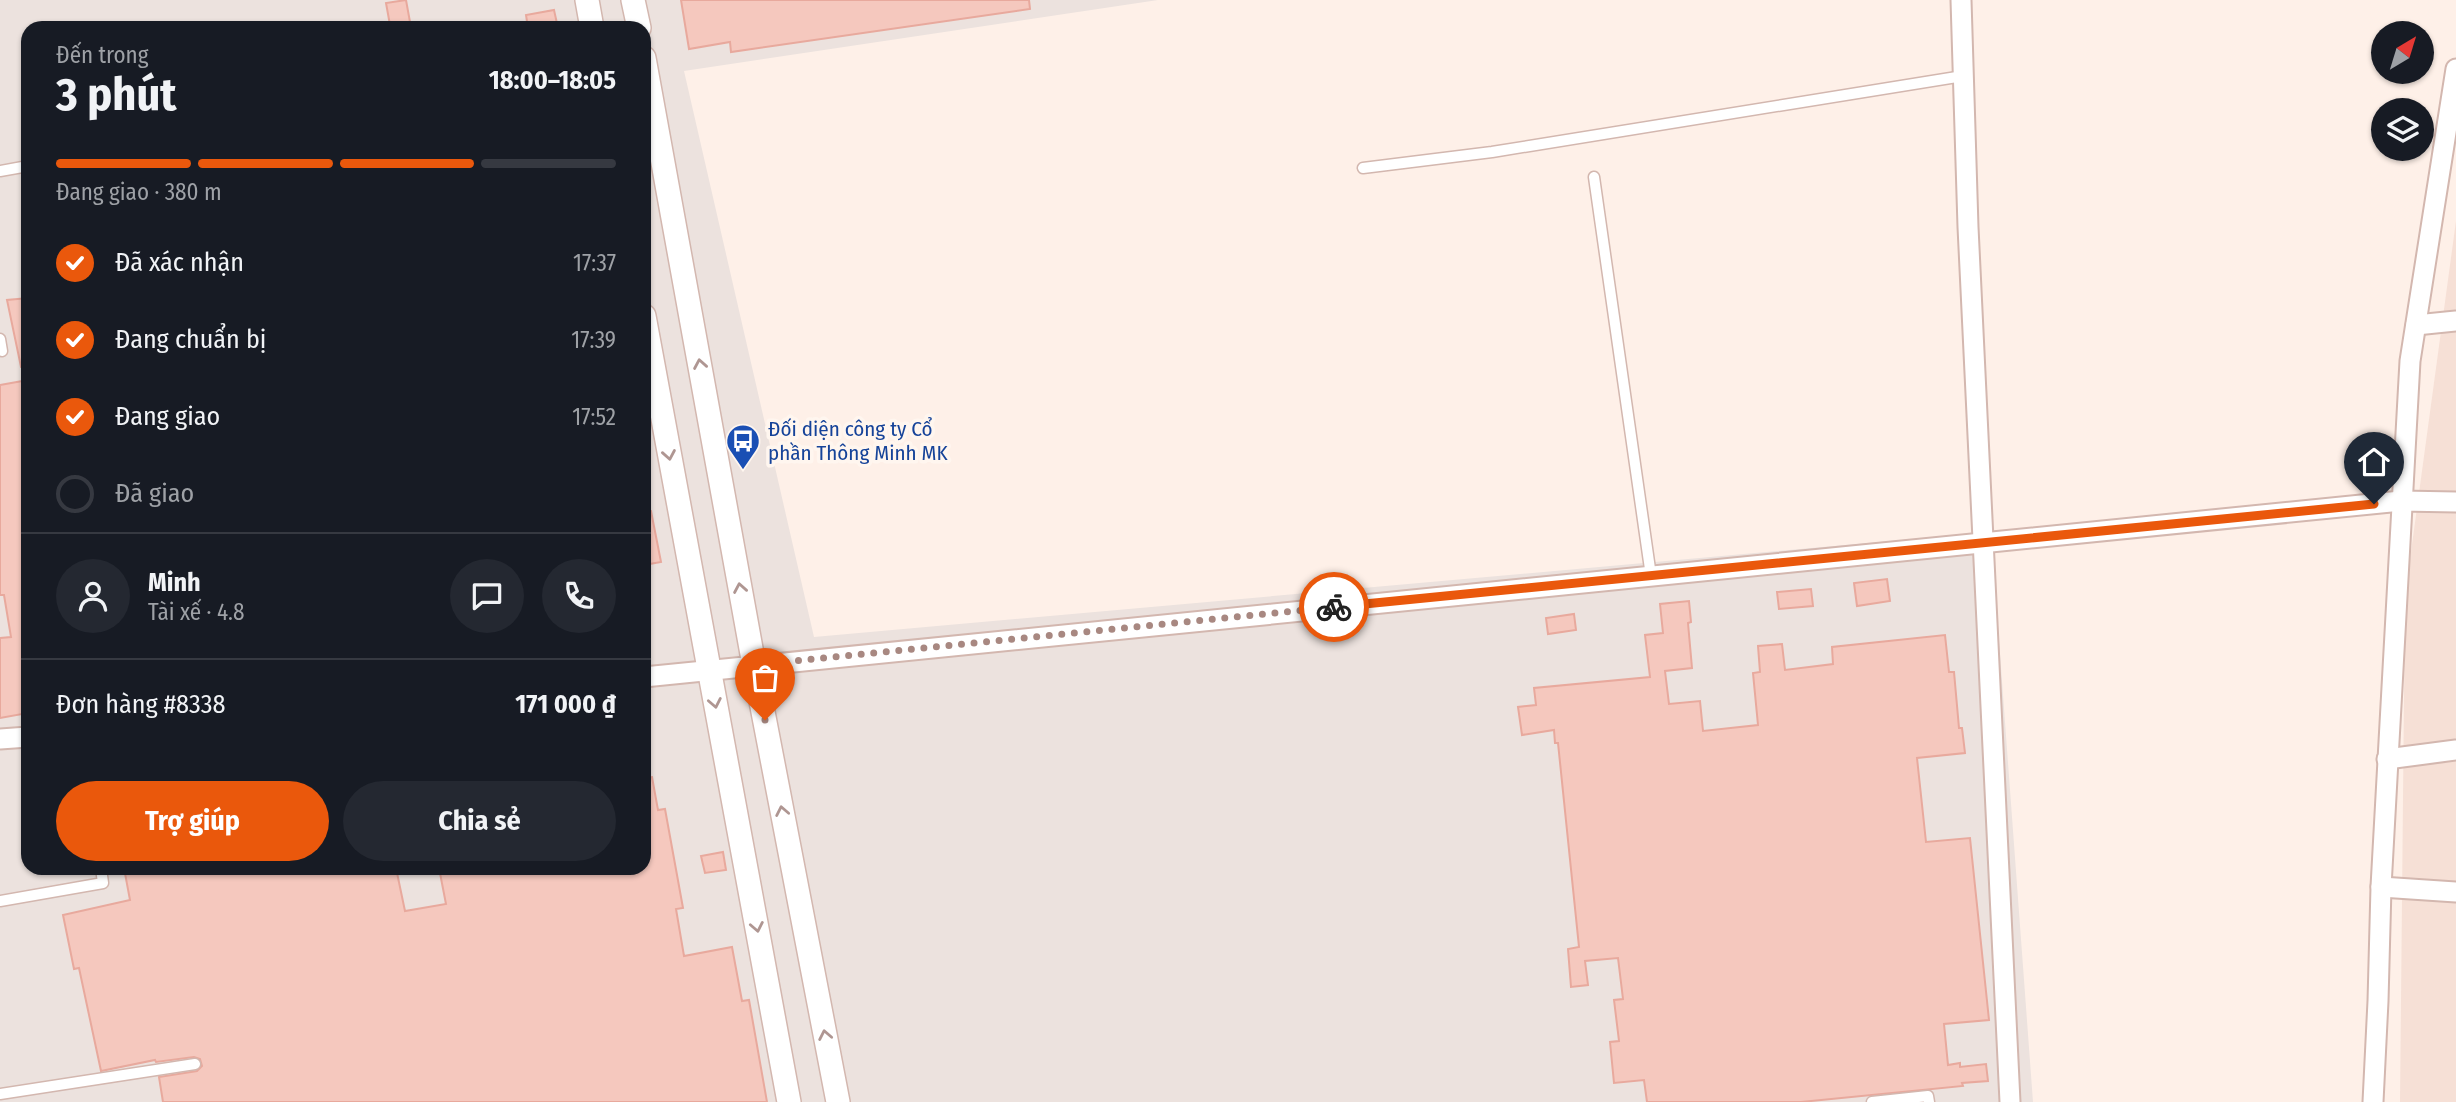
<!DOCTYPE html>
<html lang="vi">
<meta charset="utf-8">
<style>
body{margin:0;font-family:"Fira Sans Condensed",sans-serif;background:#242831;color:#f1f3f6;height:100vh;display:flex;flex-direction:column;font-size:26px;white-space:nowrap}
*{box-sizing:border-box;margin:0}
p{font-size:23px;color:#9ea1a6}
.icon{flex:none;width:38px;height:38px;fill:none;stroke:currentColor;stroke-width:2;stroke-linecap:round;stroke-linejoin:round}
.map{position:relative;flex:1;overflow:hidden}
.sheet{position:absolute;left:21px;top:21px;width:630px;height:854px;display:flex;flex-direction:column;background:#171b24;border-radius:21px;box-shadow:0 2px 5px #0004}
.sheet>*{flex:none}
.needle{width:46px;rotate:38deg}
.tools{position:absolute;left:2371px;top:21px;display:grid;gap:14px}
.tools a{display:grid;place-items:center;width:63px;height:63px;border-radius:50%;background:#171b24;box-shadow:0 2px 5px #0004;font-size:35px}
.pin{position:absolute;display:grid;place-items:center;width:60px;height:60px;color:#fff;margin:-72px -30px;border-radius:50% 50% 50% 0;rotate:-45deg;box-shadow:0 0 7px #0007}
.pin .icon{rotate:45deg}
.courier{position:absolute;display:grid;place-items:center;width:70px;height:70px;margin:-35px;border:5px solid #ea580c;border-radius:50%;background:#fff;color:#222;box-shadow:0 2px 9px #0007}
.headline em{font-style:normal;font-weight:700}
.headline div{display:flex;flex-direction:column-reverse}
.headline{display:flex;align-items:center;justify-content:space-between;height:119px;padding:0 35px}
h1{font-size:46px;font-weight:700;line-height:52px}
.bar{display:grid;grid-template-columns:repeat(4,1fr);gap:10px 7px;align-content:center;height:84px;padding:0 35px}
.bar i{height:9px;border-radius:5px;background:#363941}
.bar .current{background:#ea580c}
.bar p{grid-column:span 4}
.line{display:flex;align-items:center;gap:18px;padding:0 35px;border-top:2px solid #363941}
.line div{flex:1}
.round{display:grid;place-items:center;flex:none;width:74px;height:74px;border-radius:37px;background:#242831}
ol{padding:0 35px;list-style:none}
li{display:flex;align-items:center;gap:21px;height:77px}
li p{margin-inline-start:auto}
li .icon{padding:7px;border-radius:50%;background:#ea580c;color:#fff;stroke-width:4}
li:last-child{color:#9ea1a6}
li i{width:38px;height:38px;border:4px solid #363941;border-radius:50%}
.primary-button{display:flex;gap:14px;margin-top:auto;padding:14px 35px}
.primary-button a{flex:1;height:80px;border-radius:42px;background:#ea580c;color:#fff;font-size:28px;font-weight:700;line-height:80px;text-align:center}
.primary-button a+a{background:#242831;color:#f1f3f6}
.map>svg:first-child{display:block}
.residential{fill:#f6e0d6}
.industrial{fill:#ece2de;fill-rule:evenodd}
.building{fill:#f5c8be;stroke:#e8a99d;stroke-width:2}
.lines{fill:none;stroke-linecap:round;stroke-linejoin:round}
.service-casing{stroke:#d3b7af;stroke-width:13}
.minor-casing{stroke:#d3b7af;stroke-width:23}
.tertiary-casing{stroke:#d3b7af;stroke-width:26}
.service{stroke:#fff;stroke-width:10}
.minor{stroke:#fff;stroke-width:19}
.tertiary{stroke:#fff;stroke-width:23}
.oneway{stroke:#af9692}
.done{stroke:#a88881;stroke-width:7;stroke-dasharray:0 12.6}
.route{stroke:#ea580c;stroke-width:9}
.labels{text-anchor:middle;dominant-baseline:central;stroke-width:7;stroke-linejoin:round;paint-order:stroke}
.transit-label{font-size:21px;fill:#164399;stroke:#fff6ef;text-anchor:start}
</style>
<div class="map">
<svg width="2456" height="1102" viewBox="0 0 2456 1102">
<rect width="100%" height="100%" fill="#fef0e8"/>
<polygon class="residential" points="2456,221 2456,1102 2400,1102 2405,596"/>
<path class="industrial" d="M0,0H1158L684,71L814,637L1991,532L2033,1102H0ZM28,28H644V868H28Z"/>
<g class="building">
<polygon points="406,0 410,22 390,25 386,3"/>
<polygon points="681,0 1029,0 1030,9 731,52 730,42 689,49"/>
<polygon points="554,10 558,28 528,28 526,15"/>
<polygon points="28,298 28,366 21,367 7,300"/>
<polygon points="28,380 28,713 0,718 0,638 11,637 4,595 0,595 0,385"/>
<polygon points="651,511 661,562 644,565 644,512"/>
<polygon points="1887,579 1890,601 1857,606 1854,583"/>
<polygon points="1811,589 1813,606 1779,609 1777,592"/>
<polygon points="1689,601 1691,622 1688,623 1692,668 1665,671 1669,704 1700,701 1703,731 1758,725 1753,673 1760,672 1758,646 1782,644 1785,670 1833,664 1832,647 1945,635 1949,672 1954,672 1959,728 1962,728 1965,753 1917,758 1926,842 1970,838 1989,1020 1944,1024 1948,1065 1960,1063 1960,1067 1986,1064 1988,1081 1962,1083 1963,1086 1801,1102 1647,1102 1644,1080 1614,1083 1610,1042 1619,1041 1614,1000 1623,999 1618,958 1585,961 1588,985 1571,987 1568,949 1579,947 1558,743 1555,743 1554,730 1522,735 1518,707 1536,705 1534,688 1650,677 1645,635 1663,633 1660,604"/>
<polygon points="1574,614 1576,630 1548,634 1546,618"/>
<polygon points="652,777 658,810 665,809 683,908 676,909 684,956 732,947 742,1001 749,1000 767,1102 163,1102 159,1077 197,1071 202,1066 200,1059 194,1057 156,1062 155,1060 101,1071 79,968 74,969 63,915 130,900 124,868 396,868 405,911 446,904 439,868 644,868 644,778"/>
<polygon points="723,852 726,870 705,873 701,856"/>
</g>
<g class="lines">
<g class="service-casing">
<g id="service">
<polyline points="1363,168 1492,152 1963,76"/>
<polyline points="0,171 28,166"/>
<polyline points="1594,177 1651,576"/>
<polyline points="0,339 2,351"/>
<polyline points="0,901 103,883 101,868"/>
<polyline points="0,1094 195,1064"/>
<polyline points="1872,1102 1928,1096 1929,1102"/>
</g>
</g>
<g class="minor-casing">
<g id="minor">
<polyline points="1961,0 1968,227 2010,1102"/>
<polyline points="2416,325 2456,321"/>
<polyline points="644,677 2401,501 2456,502"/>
<polyline points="0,739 28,737"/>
<polyline points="2387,759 2456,750"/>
<polyline points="2381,887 2456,892"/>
<polyline points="2373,1102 2378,1001 2381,887 2410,361 2456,69"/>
</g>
</g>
<g class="tertiary-casing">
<g id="tertiary">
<polyline points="587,0 592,28"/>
<polyline points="633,0 639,28"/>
<polyline points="644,58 754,665 838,1102"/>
<polyline points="644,316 789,1102"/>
</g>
</g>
<use href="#service" class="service"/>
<use href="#minor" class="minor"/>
<use href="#tertiary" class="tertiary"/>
</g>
<defs><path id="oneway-chevron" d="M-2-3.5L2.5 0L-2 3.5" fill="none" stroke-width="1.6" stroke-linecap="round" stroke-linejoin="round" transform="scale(1.75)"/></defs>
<g class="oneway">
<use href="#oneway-chevron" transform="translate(700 364) rotate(-100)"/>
<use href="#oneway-chevron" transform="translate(669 455) rotate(80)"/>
<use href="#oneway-chevron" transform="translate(740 588) rotate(-100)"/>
<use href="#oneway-chevron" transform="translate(715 703) rotate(79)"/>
<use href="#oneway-chevron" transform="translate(782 811) rotate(-101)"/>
<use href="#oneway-chevron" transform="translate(757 927) rotate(79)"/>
<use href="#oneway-chevron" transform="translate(825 1035) rotate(-101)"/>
</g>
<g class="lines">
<polyline class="done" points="765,720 754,665 1334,607"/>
<polyline class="route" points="1334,607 2374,504"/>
</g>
<defs>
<g id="bus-pin" transform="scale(1.75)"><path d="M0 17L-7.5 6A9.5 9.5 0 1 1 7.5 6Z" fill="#1a4fb4" stroke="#fff6ef"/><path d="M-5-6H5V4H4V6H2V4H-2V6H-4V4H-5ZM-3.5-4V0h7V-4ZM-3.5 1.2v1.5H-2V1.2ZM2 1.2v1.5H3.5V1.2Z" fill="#fff"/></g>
</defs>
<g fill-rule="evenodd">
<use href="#bus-pin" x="743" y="441"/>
</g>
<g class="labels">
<g class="transit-label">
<text x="768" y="429">Đối diện công ty Cổ<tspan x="768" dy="24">phần Thông Minh MK</tspan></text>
</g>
</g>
</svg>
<div class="tools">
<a><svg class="needle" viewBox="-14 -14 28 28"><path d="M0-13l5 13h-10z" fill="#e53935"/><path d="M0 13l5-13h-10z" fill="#9ea1a6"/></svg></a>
<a><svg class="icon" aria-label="layers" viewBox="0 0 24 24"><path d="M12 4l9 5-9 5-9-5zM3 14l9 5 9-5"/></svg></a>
</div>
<div class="pin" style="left:765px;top:720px;background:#ea580c"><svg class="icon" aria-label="bag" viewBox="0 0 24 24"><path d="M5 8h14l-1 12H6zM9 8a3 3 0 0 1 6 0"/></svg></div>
<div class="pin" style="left:2374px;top:504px;background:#1f2937"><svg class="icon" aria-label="home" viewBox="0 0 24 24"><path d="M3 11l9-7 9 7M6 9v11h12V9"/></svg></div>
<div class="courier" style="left:1334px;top:607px"><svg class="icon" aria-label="bike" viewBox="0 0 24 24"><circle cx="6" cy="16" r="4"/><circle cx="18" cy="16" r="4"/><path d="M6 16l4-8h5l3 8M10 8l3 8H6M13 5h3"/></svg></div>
<section class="sheet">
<div class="headline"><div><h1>3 phút</h1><p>Đến trong</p></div><em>18:00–18:05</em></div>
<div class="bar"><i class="current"></i><i class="current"></i><i class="current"></i><i></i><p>Đang giao · 380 m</p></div>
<ol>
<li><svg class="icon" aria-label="check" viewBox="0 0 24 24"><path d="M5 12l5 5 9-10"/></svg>Đã xác nhận<p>17:37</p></li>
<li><svg class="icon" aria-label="check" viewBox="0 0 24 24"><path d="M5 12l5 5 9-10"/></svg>Đang chuẩn bị<p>17:39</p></li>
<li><svg class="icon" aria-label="check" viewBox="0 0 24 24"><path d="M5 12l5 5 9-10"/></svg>Đang giao<p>17:52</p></li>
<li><i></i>Đã giao</li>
</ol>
<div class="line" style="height:126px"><a class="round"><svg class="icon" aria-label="person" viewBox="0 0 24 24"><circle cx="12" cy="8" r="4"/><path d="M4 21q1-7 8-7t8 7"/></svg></a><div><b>Minh</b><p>Tài xế · 4.8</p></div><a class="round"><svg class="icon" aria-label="chat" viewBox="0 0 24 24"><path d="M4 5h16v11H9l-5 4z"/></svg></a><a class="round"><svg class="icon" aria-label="phone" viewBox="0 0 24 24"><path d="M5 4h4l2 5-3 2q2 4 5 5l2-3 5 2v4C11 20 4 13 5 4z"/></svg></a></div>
<div class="line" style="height:91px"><div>Đơn hàng #8338</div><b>171 000 ₫</b></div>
<div class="primary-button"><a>Trợ giúp</a><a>Chia sẻ</a></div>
</section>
</div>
